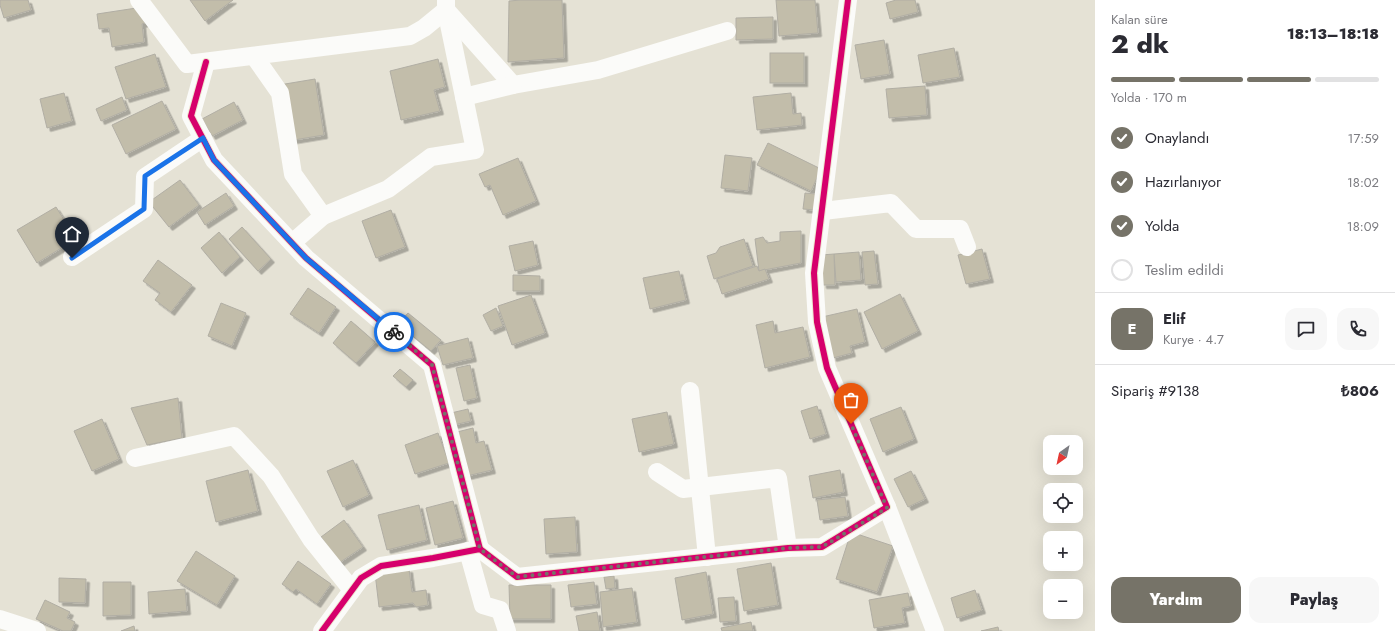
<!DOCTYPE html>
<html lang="tr">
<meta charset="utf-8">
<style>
body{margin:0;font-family:Jost,sans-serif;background:#f7f7f7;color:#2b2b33;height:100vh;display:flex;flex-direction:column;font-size:15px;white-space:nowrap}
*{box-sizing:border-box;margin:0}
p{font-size:13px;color:#7c7c81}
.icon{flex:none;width:22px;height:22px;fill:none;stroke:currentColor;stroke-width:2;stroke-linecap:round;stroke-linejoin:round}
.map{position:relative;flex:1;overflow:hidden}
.sheet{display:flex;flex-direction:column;background:#fff;width:300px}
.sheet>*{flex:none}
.needle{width:26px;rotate:213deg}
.buttons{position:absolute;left:1043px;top:435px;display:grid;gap:8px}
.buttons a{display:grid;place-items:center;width:40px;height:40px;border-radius:8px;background:#fff;box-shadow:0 4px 16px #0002;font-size:20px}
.pin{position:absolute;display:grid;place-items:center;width:34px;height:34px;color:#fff;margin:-41px -17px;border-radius:50% 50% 50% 0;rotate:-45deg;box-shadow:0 0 4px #0007}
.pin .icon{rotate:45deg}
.courier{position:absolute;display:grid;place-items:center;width:40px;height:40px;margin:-20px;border:3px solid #1a73e8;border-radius:50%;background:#fff;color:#222;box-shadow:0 1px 5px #0007}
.overview em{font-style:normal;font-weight:800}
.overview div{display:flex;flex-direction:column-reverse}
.overview{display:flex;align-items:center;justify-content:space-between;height:68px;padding:0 16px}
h1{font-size:26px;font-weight:800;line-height:30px}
.bar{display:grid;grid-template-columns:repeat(4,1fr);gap:6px 4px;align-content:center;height:48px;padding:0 16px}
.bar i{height:5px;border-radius:3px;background:#e1e1e2}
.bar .selected{background:#767368}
.bar p{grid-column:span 4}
.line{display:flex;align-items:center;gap:10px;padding:0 16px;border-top:1px solid #e1e1e2}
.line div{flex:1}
.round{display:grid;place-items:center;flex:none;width:42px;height:42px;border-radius:12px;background:#f7f7f7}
ol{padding:0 16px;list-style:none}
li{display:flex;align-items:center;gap:12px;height:44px}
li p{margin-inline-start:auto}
li .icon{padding:4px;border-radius:50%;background:#767368;color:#fff;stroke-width:4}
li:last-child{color:#7c7c81}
li i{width:22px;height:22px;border:2px solid #e1e1e2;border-radius:50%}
.action{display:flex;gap:8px;margin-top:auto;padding:8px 16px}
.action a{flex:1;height:46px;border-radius:12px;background:#767368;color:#fff;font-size:16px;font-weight:800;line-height:46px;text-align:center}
.action a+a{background:#f7f7f7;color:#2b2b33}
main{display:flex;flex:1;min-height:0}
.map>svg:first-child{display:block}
.building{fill:#c2bdaa;stroke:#b1aea4;filter:url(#shadow)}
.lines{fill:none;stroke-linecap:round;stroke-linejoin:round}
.minor{stroke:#fbfbf9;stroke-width:18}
.cycleway-casing{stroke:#ece5ce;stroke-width:8}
.cycleway{stroke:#d6006c;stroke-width:6}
.done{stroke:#767368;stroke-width:4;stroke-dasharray:0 7.2}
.route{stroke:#1a73e8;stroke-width:5}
</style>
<main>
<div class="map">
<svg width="1095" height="631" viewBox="0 0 1095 631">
<defs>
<filter id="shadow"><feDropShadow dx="3.5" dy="3.5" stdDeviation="0" flood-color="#0004"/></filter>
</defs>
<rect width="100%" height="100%" fill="#e5e2d5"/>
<g class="building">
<polygon points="0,0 28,0 31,10 4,18 0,5"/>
<polygon points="190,0 233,0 205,21"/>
<polygon points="521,0 562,0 564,58 508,62 509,1"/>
<polygon points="776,0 815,0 818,33 779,36"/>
<polygon points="896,0 915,0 918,12 890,19 886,3"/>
<polygon points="143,7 145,23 142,24 144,42 112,47 109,28 99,29 97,14"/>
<polygon points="773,17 773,39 736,40 736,18"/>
<polygon points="884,40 890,74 861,79 855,45"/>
<polygon points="954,48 960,77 923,83 918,55"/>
<rect x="770" y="53" width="34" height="30"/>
<polygon points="155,54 166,87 126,99 115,67"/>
<polygon points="438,59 445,87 434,90 440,111 401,120 390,71"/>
<polygon points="315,79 324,135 288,141 279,85"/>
<polygon points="925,86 927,115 889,118 886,89"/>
<polygon points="64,93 72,121 47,128 40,99"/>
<polygon points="791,93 793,114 801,113 802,125 757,130 753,97"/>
<polygon points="122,97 127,110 101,121 96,109"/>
<polygon points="162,101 176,129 126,154 112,125"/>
<polygon points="234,102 243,120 212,136 202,119"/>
<polygon points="768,143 821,169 811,191 757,165"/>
<polygon points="725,155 752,158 748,191 721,188"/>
<polygon points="518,158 536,201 503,215 490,185 485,187 479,174"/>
<polygon points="180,180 199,205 169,227 149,202"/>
<polygon points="226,193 234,206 205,225 197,212"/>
<polygon points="805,193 816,194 815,210 803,209"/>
<polygon points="56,207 76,239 37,263 17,230"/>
<polygon points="391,210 405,247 376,258 362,221"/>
<polygon points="242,227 271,259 258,271 229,239"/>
<polygon points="801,231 801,263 759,271 755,239 763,237 767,243 780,241 780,232"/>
<polygon points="219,232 240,257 222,273 201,248"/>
<polygon points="744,239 753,266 714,279 707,256 716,253 720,247"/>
<polygon points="533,241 538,265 515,271 509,246"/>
<polygon points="982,249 990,279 966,284 958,255"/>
<polygon points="874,251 878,284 865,285 862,252"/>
<polygon points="859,252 861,280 836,282 834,254"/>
<polygon points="834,254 835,285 823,285 821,255"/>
<polygon points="158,260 192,285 171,312 155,300 160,293 143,281"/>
<polygon points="757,266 759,271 765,269 769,279 722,294 717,279"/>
<polygon points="679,271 686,300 650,309 643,278"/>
<polygon points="513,275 540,276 540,291 513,291"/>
<polygon points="308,288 336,307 319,333 290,314"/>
<polygon points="900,294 918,331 882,349 864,312"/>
<polygon points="531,295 545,333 512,345 498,306"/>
<polygon points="221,303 246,313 232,346 208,336"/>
<polygon points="496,308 503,326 491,331 483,315"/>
<polygon points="857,309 865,342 850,346 852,353 833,358 822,317"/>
<polygon points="408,313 441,340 431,351 398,324"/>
<polygon points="351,321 375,342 356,363 333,343"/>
<polygon points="773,321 775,333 803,327 810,357 765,368 756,325"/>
<polygon points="468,338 473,358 443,365 437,346"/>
<polygon points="470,365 477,398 464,401 456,368"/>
<polygon points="400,369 413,380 406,387 393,376"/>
<polygon points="178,398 182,438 147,445 131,408"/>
<polygon points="817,406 826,434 810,439 801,411"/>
<polygon points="901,407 914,439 883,452 870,419"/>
<polygon points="468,409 471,421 454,425 451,413"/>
<polygon points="667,412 674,444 639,452 632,419"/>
<polygon points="102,419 119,459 92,471 74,431"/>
<polygon points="473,428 476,443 484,441 492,470 467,476 453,433"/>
<polygon points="438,433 449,463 415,474 405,445"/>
<polygon points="353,460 369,495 343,507 327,471"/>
<polygon points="248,470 258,511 216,522 206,481"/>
<polygon points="840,470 844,492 813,498 809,476"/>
<polygon points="911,471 925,499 908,507 894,479"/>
<polygon points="845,497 848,516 820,520 817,500"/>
<polygon points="453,501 463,538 435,545 426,508"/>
<polygon points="419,505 427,540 387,550 378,515"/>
<polygon points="575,517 577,552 546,554 544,519"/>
<polygon points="344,520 363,547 339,563 321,537"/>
<polygon points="851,532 893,546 877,592 836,579"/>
<polygon points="196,551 235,576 217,605 177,581"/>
<polygon points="298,561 331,584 317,604 296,589 293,592 282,584"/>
<polygon points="771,563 778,605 744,611 737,569"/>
<polygon points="409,569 412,592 426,590 428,605 416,607 413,603 379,607 375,573"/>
<polygon points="706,572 713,614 682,620 675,578"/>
<polygon points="614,576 615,588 606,589 604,577"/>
<polygon points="59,578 86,579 85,603 59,602"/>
<polygon points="103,582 131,582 131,615 103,616"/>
<polygon points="594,582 597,604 571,607 568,585"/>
<polygon points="509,585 551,585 551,619 510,619"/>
<polygon points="632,588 637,622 603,627 600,592"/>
<polygon points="185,589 187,611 149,614 148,592"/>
<polygon points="975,590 982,610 957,618 951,598"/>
<polygon points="908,593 911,606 902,608 905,623 874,628 869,600"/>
<polygon points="734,597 736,621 720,622 718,598"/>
<polygon points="45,600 70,612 67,618 75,622 71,631 63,631 36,619"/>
<polygon points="597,612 600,631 579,631 576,616"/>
<polygon points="751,622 753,631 722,631 721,628"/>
<polygon points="134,626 135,631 121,631"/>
<polygon points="998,627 999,631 981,631"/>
</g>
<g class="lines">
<g class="minor">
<polyline points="139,0 187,64 410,36 424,28 446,10 446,0"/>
<polyline points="447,11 513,85 598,70 727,31"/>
<polyline points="254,56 280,93 293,174 323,216"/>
<polyline points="206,62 191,116 214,160 306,258 432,365 480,549"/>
<polyline points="464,97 513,85"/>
<polyline points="823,211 891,203 916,229 960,229 967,247"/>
<polyline points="292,243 323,216 388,189 431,157 475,150 446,10"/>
<polyline points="72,257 144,209 145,177 203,138"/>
<polyline points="690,391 707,557"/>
<polyline points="135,458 234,436 271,476 311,539 352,590"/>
<polyline points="657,472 683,489 778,478 788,548"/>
<polyline points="887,507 935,631"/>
<polyline points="468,551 483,605 500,610 507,631"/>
<polyline points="0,619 37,631"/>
<polyline points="322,631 361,578 381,566 433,558 480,549 517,577 788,548 822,547 887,507 827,368 817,322 814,273 848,0"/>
</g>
<g class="cycleway-casing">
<g id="cycleway">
<polyline points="206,62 191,116 214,160 306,258 432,365 480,549"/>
<polyline points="322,631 361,578 381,566 433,558 480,549 517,577 788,548 822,547 887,507 827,368 817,322 814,273 848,0"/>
</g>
</g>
<use href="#cycleway" class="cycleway"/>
</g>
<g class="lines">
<polyline class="done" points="394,332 432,365 480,549 517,577 788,548 822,547 887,508 851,424"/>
<polyline class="route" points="72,258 144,209 145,176 203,138 214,160 306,258 394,332"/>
</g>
</svg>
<div class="buttons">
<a><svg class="needle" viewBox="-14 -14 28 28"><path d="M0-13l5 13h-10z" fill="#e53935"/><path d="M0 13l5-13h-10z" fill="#7c7c81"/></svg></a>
<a><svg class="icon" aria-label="locate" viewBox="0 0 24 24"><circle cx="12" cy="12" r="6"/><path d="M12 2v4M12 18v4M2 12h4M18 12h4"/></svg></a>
<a>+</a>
<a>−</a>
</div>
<div class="pin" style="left:851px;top:424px;background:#ea580c"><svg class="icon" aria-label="bag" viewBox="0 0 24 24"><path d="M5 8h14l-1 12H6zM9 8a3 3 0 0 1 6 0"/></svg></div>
<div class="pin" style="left:72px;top:258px;background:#1f2937"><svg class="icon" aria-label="home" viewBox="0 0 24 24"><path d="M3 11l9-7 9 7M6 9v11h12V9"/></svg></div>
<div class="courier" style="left:394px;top:332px"><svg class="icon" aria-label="bike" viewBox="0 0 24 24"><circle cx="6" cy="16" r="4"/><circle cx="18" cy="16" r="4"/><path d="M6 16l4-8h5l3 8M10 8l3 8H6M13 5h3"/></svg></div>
</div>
<section class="sheet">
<div class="overview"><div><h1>2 dk</h1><p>Kalan süre</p></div><em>18:13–18:18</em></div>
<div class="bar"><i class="selected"></i><i class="selected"></i><i class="selected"></i><i></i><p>Yolda · 170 m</p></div>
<ol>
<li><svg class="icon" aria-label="check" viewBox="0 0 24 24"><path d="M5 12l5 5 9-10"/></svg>Onaylandı<p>17:59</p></li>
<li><svg class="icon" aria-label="check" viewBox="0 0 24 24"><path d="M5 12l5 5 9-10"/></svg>Hazırlanıyor<p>18:02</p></li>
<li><svg class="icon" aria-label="check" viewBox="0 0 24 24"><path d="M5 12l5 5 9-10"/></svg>Yolda<p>18:09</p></li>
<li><i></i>Teslim edildi</li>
</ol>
<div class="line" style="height:72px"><b class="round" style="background:#767368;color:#fff">E</b><div><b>Elif</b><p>Kurye · 4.7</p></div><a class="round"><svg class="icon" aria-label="chat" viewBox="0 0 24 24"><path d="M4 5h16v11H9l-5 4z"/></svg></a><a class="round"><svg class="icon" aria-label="phone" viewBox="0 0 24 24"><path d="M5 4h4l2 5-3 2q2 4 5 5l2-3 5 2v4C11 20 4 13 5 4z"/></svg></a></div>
<div class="line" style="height:52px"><div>Sipariş #9138</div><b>₺806</b></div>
<div class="action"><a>Yardım</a><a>Paylaş</a></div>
</section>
</main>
